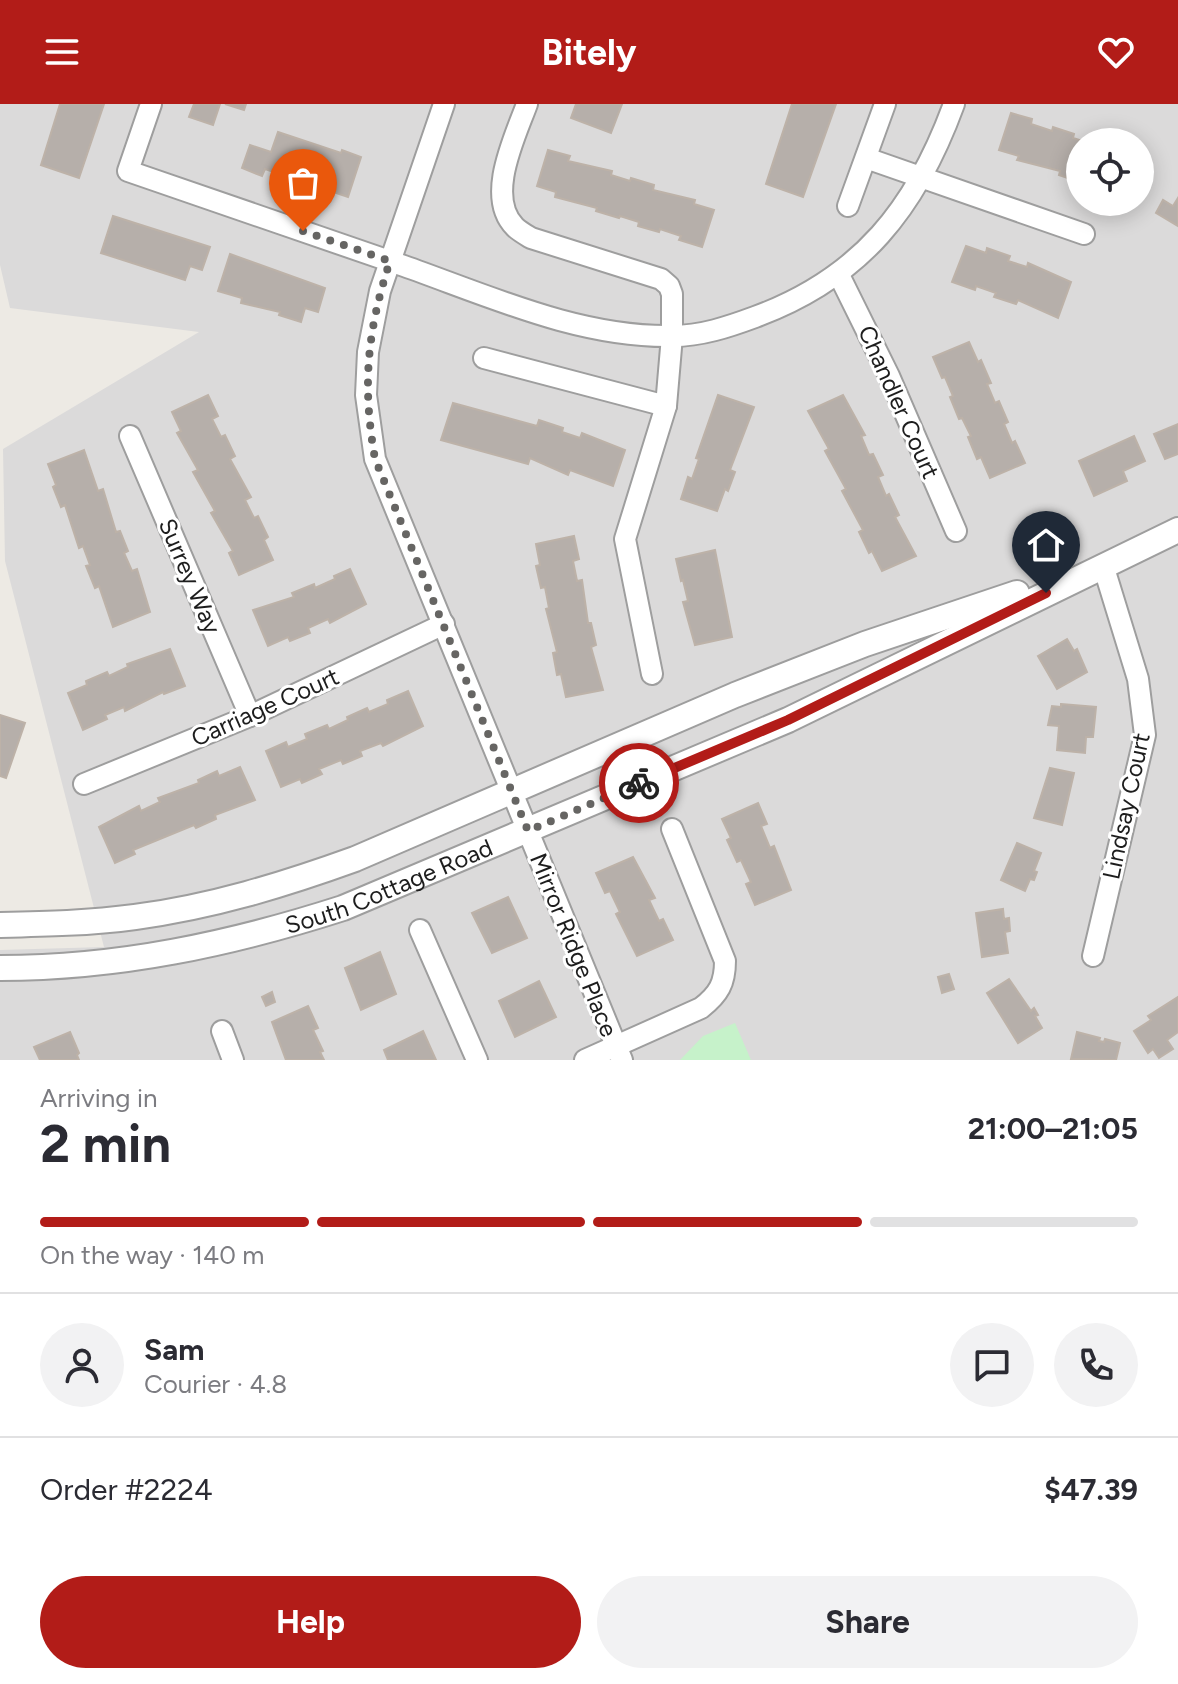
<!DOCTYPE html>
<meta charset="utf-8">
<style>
body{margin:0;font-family:Figtree,sans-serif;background:#f2f2f3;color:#2b2b33;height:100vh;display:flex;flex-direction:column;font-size:30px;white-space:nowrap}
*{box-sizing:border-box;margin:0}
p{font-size:26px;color:#7c7c81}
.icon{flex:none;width:44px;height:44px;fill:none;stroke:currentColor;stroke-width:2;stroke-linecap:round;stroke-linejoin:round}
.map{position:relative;height:956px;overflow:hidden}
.panel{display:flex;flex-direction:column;background:#fff;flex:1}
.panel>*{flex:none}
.controls{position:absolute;left:1066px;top:24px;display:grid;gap:16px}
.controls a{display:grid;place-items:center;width:88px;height:88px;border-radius:50%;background:#fff;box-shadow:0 4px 20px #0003;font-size:40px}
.pin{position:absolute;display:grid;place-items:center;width:68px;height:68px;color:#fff;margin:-82px -34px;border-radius:50% 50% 50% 0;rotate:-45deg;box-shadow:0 0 8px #0007}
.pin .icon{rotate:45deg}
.courier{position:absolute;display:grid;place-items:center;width:80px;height:80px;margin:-40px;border:6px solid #b21c18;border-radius:50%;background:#fff;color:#222;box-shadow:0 2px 10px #0007}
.summary em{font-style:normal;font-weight:700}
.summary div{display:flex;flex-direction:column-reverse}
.summary{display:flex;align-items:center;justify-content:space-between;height:136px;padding:0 40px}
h1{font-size:52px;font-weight:700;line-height:60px}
.bar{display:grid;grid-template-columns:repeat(4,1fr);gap:12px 8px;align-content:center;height:96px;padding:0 40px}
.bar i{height:10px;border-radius:6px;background:#e1e1e2}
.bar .selected{background:#b21c18}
.bar p{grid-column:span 4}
.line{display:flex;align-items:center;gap:20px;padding:0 40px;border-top:2px solid #e1e1e2}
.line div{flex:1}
.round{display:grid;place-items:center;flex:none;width:84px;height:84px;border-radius:42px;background:#f2f2f3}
.button{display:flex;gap:16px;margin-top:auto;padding:16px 40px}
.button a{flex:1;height:92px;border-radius:48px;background:#b21c18;color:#fff;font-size:32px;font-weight:700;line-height:92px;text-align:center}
.button a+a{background:#f2f2f3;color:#2b2b33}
header{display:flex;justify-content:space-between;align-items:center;height:104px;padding:0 40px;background:#b21c18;color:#fff;font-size:36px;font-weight:700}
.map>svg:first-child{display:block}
.residential{fill:#dbdada;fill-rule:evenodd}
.park{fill:#c6f2ca}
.building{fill:#b6afaa;stroke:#bdb2a8;stroke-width:2}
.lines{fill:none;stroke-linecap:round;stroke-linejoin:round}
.minor-casing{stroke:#9e9e9e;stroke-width:24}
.tertiary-casing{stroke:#9e9e9e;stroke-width:28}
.minor{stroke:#fff;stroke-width:20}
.tertiary{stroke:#fff;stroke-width:24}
.done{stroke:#666563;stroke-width:8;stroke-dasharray:0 14.4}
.route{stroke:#b21c18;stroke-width:10}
.labels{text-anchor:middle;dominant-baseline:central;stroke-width:6;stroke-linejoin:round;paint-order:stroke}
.street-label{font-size:24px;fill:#1d1d1d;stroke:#fff}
</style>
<header><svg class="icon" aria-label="menu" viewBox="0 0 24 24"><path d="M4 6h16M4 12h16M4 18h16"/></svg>Bitely<svg class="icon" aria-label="heart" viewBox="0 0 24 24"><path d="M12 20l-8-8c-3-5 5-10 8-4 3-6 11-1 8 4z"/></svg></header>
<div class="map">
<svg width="1178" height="956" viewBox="0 0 1178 956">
<rect width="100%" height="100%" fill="#edeae4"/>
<path class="residential" d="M0,0H1178V956H0V846L104,843L5,457L3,345L199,228L10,204L0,161ZM1080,38H1140V98H1080Z"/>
<polygon class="park" points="735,919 751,956 680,956 703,932"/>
<g class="building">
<polygon points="60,0 104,0 79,74 41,61"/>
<polygon points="194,0 220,0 213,21 189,13"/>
<polygon points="225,0 246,0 244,6"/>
<polygon points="576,0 622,0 611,29 571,14"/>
<polygon points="792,0 836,0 803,93 766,80"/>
<polygon points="1011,9 1032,15 1031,20 1052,27 1053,23 1074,30 1073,34 1086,38 1080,38 1080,78 1059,71 1060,67 1017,56 1019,52 999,46"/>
<polygon points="278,28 341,49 342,46 361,53 348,93 265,65 262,72 242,64 250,41 271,48"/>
<polygon points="548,46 570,52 568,57 612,67 611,71 630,77 631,74 654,81 653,86 695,96 694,100 714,106 702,143 679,136 681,132 660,125 659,128 638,122 639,118 620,112 619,114 596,107 597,104 555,93 556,88 537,82"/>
<polygon points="1178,94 1178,122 1156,109 1163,96 1173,102"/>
<polygon points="113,112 210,143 202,166 190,162 185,176 101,149"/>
<polygon points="966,142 986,149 987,144 1010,152 1008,157 1027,163 1028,159 1071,178 1058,214 1018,196 1016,200 994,193 996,189 976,182 975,186 952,178"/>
<polygon points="230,150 325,184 318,208 305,204 301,218 279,211 280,208 241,199 242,194 218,187"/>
<polygon points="969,238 978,258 981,256 991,279 987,280 995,299 999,297 1008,318 1004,320 1012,339 1015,337 1025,359 990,374 981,353 977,355 968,333 971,332 962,314 959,315 950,293 953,292 945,273 942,274 933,253"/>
<polygon points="208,291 218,312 212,315 221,333 225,331 235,352 230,355 251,393 245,396 254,414 258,412 268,433 264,436 273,456 239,471 229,449 233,447 211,409 215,407 193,368 198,366 177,329 181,327 172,308"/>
<polygon points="718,291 754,303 730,366 735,368 728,387 725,385 717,407 681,395 688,373 692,375 699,355 696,354"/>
<polygon points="843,291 865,331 861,332 869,351 873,350 883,371 878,373 886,392 889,390 899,411 895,413 916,452 882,467 872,447 869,449 859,428 863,426 842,387 846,385 825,347 829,345 808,307"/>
<polygon points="453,299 537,322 539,316 563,324 562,328 580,334 582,329 625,346 613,382 570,366 568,371 530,354 528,360 441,336"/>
<polygon points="1178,320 1178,350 1165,355 1154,330"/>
<polygon points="1134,332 1145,357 1123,367 1127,377 1094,392 1079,357"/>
<polygon points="84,346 98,387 103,385 116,428 120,427 128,447 124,449 132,467 137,465 150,508 113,523 99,482 95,484 86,462 90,461 83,442 79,444 65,401 61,403 53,383 56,381 48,360"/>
<polygon points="574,432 579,455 573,457 577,477 582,476 588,519 591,519 596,541 591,543 603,586 566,593 561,570 557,571 553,549 557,548 546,505 549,504 545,483 541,484 536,462 540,461 536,440"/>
<polygon points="715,446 732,533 695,541 683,498 688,497 683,476 681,477 676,455"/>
<polygon points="350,465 366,500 330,519 328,515 308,524 310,529 290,537 288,533 268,542 253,506 294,493 292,489 314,480 315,484 335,475 334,472"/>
<polygon points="1067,535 1074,547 1077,545 1087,568 1057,585 1038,552"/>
<polygon points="170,545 185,582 164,590 163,588 125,607 124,603 105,611 107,615 83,626 68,589 87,581 86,577 107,568 109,572 128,563 127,560"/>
<polygon points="408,587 423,622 383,642 381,639 360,647 362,652 343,660 341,656 319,665 322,670 302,679 300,675 281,683 266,647 286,638 288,643 307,635 305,630 327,621 329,625 348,616 347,613 367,604 369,608 388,600 387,596"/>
<polygon points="1061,600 1096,603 1093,633 1086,633 1085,649 1057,646 1059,622 1048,621 1052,602 1061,603"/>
<polygon points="0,611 25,619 6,674 0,672"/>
<polygon points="240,663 255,696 215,711 216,715 196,724 194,721 133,746 135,750 115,759 99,723 139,702 141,707 160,698 158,694 199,679 198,676 217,667 219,672"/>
<polygon points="1050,664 1074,669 1062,721 1034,714"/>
<polygon points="758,699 767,720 761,722 770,744 774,742 791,786 755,801 746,780 751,778 741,756 737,758 727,736 731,734 722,715"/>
<polygon points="1017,739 1041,749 1034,767 1037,768 1034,776 1030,775 1025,787 1001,776"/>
<polygon points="633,753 655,794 649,796 659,817 663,815 673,836 637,852 616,810 620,808 610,787 605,789 596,769"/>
<polygon points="508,793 527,834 492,849 472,809"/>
<polygon points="1003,805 1004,815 1009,814 1010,827 1005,828 1008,849 982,853 976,809"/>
<polygon points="380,848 396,890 361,906 345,864"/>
<polygon points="949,870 954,885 942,889 938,873"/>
<polygon points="1009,875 1031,907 1034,904 1038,911 1035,912 1042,924 1018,939 987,889"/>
<polygon points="539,877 556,913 515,933 499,897"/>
<polygon points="272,888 275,898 266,902 262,893"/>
<polygon points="1178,893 1178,928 1167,936 1173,945 1159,954 1153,945 1148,949 1134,927 1151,916 1148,912"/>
<polygon points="308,902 318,924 313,926 323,947 320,948 324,956 286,956 272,918"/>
<polygon points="423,927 436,956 388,956 384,946"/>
<polygon points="70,928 79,949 77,951 79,956 40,956 34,943"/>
<polygon points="1077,928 1100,934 1099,937 1104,938 1105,935 1120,939 1116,956 1071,955"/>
</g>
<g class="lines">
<g class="minor-casing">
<g id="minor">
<path d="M151,0L128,67C220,99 312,130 404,162C489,192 580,234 673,232C701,232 728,223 755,213C861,174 916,104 954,0"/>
<polyline points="444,0 380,187 368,248 366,291 375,355 622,956"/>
<path d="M527,0C515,33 485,93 515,123C519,127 526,131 531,134L661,175L669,182L672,190V232L666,302L625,435L652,570"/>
<polyline points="866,54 1084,130"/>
<polyline points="848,102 885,0"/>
<polyline points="839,171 889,272 956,427"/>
<polyline points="484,254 666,302"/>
<polyline points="130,332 250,612"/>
<polyline points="84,680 250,612 444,520"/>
<polyline points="420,826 477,956"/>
<polyline points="1093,852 1145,631 1138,575 1103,461"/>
<polyline points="222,927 233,956"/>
<path d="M585,956L701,904C719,890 725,879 725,857L672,725"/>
</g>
</g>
<g class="tertiary-casing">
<g id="tertiary">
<path d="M0,821C45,820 90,819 135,813C211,803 283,781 355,755L735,591L865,540L1017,489"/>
<path id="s1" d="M0,864C119,864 231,840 343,804L788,616L1178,426"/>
</g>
</g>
<use href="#minor" class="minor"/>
<use href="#tertiary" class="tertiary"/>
</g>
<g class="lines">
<path class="done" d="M303,127L390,157C367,228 362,281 375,355L528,727L639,679"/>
<polyline class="route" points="639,679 788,616 1046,489"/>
</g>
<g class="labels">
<g class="street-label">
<text transform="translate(899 298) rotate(66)">Chandler Court</text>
<text transform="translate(190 472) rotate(67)">Surrey Way</text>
<text transform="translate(265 603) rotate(-24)">Carriage Court</text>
<text transform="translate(1126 702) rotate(-78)">Lindsay Court</text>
<text stroke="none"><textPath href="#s1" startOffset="400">South Cottage Road</textPath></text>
<text transform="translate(574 841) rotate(68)">Mirror Ridge Place</text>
</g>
</g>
</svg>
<div class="controls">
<a><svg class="icon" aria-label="locate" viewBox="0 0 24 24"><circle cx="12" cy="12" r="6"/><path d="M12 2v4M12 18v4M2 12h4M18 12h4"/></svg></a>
</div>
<div class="pin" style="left:303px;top:127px;background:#ea580c"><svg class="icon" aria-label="bag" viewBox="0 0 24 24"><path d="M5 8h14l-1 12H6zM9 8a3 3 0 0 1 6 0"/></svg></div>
<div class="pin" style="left:1046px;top:489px;background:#1f2937"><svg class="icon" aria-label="home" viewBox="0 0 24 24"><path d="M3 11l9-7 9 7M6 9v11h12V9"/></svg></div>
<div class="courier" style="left:639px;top:679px"><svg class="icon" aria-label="bike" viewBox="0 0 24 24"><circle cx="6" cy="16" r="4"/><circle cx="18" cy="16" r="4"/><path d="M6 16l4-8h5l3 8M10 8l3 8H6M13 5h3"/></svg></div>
</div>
<section class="panel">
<div class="summary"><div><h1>2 min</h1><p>Arriving in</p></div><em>21:00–21:05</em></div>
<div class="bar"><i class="selected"></i><i class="selected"></i><i class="selected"></i><i></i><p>On the way · 140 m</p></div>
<div class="line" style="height:144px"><a class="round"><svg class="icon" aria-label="person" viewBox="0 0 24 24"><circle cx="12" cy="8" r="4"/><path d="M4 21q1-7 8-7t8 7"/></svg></a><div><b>Sam</b><p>Courier · 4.8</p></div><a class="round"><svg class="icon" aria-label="chat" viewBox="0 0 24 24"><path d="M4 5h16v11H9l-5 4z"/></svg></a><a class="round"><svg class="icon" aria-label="phone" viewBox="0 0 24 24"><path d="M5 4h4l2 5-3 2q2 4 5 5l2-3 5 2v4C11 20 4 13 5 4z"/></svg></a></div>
<div class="line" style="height:104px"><div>Order #2224</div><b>$47.39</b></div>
<div class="button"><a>Help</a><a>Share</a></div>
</section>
